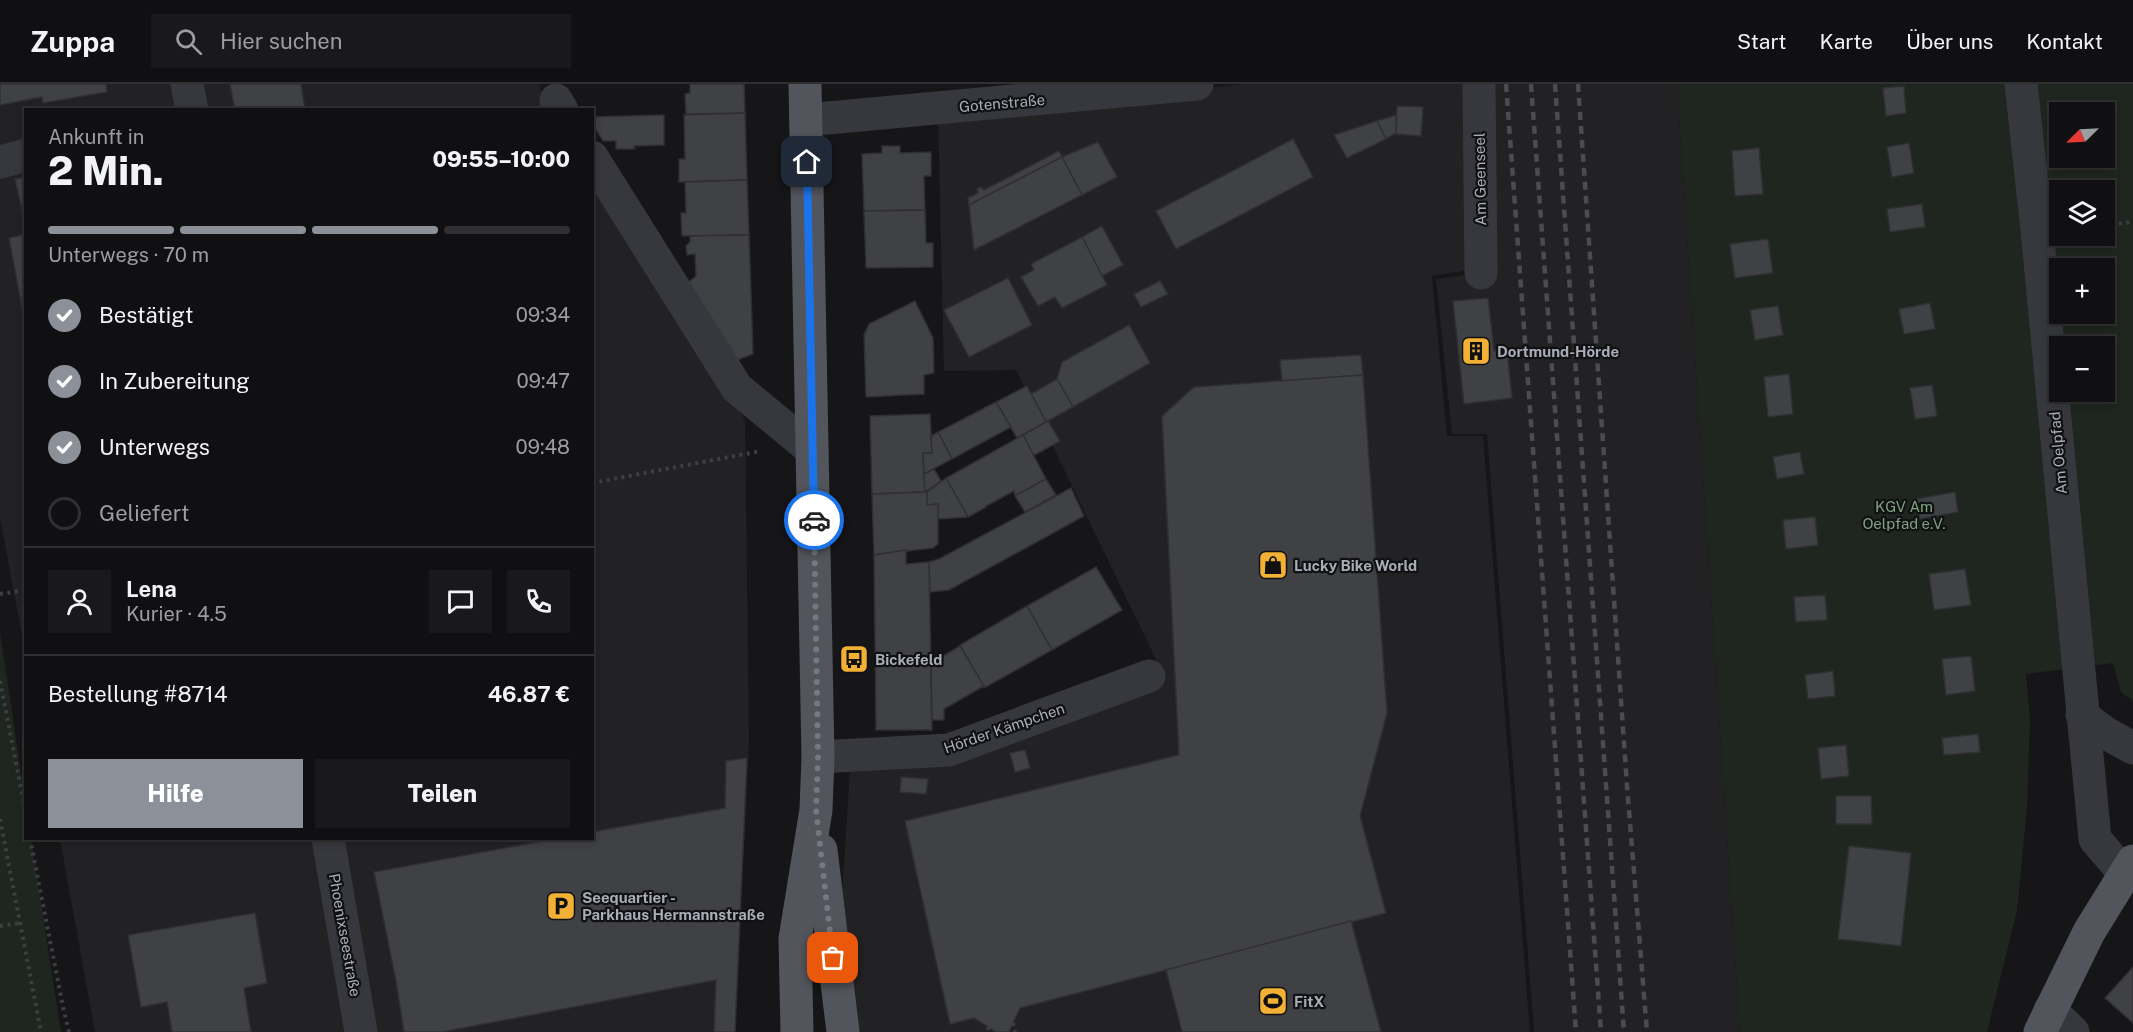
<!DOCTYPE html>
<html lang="de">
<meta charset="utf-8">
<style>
body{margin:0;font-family:"Public Sans",sans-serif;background:#19191b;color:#f1f3f6;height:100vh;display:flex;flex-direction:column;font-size:22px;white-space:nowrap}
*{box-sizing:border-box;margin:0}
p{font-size:20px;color:#9c9d9f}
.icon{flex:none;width:33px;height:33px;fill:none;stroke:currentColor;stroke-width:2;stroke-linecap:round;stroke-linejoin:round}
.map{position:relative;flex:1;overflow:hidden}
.side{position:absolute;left:24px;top:24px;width:570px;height:732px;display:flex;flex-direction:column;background:#101012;border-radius:0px;box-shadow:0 3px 9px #0003,0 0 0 2px #303032}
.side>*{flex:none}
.needle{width:39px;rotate:246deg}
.buttons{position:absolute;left:2049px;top:18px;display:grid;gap:12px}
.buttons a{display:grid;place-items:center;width:66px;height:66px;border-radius:0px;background:#101012;box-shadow:0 3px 9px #0003,0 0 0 2px #303032;font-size:30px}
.pin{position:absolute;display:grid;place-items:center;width:51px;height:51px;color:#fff;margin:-26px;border-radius:12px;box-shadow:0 3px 9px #0006}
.courier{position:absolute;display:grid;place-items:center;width:60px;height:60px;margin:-30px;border:4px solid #1a73e8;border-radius:50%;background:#fff;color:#222;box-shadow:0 2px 8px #0007}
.headline em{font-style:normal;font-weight:800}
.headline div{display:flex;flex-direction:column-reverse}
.headline{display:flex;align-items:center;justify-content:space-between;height:102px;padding:0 24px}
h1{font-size:39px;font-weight:800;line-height:45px}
.bar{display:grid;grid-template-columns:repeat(4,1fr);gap:9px 6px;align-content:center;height:72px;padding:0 24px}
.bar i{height:8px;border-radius:4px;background:#303032}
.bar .selected{background:#8c9099}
.bar p{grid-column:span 4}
.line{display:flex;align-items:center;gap:15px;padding:0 24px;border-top:2px solid #303032}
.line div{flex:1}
.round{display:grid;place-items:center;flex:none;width:63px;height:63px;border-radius:0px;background:#19191b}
ol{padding:0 24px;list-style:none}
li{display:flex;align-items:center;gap:18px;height:66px}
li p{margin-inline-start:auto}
li .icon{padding:6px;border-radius:50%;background:#8c9099;color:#fff;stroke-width:4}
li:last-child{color:#9c9d9f}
li i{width:33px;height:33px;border:3px solid #303032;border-radius:50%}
.primary-button{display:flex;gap:12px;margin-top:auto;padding:12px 24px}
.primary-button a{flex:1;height:69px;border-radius:0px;background:#8c9099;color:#fff;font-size:24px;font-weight:800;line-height:69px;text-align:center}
.primary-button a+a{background:#19191b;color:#f1f3f6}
header{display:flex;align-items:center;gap:36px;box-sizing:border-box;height:84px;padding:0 30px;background:#101012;border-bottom:2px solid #303032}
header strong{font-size:28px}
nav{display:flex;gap:33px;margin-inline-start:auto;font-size:21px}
.search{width:420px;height:54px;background:#19191b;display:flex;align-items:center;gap:15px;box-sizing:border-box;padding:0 21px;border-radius:0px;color:#9c9d9f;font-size:22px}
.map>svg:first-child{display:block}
.built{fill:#222225}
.green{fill:#1e261f;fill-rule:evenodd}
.building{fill:#404145;stroke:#303034;stroke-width:1.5}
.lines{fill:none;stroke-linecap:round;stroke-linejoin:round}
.path{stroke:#3d3f44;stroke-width:4;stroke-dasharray:3 4.5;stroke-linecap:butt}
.minor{stroke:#37383d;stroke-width:33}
.major{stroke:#53555c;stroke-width:33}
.rail{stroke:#4a4c52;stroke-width:4.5;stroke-dasharray:8 6;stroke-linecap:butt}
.done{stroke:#757880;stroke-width:6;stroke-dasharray:0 10.8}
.route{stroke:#1a73e8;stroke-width:8}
.labels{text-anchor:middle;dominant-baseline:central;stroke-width:4.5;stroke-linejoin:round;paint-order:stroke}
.street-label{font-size:15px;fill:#a8adb8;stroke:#111113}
.poi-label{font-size:15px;font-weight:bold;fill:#a8adb8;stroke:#111113;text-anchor:start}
.park-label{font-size:15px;fill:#7fa381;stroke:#111113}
</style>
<header>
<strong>Zuppa</strong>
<div class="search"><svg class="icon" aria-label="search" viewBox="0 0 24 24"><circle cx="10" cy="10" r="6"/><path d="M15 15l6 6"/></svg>Hier suchen</div>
<nav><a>Start</a><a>Karte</a><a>Über uns</a><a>Kontakt</a></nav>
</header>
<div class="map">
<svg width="2133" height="948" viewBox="0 0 2133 948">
<rect width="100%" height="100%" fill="#161618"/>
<g class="built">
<polygon points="0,0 539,0 548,25 26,26 25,568 0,433"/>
<polygon points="1244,0 1470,0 1476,185 1432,192 1447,352 1483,352 1530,948 857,948 841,829 850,685 1164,592 1016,286 944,287 938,30"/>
<polygon points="1475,0 1677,0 1740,948 1534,948 1487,350 1452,350 1436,195 1481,189"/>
<polygon points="593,106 745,336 749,656 735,948 95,948 60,755 592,754"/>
</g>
<g class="green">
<path d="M1677,0H2133V617L2121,608L2113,579L2026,590L2030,636L2027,723L2017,827L1987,948H1740ZM2060,28H2104V74H2060ZM2060,106H2104V152H2060ZM2060,184H2104V230H2060ZM2060,262H2104V308H2060Z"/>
<polygon points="0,547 25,716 26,754 31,755 61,948 0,948"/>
</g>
<g class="building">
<polygon points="0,0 106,0 107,8 43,19 42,13 0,21"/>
<polygon points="230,0 301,0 305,26 235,26"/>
<polygon points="690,0 744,0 745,29 686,30 685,10 690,9"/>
<polygon points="1904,2 1906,29 1886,32 1883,4"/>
<polygon points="1397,22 1423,23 1421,52 1396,50"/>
<polygon points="745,29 747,96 679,98 679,75 685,75 684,31"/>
<polygon points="664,31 664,61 634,62 635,65 616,65 616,57 603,57 592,39 592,33"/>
<polygon points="1396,31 1396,49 1386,55 1377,37"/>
<polygon points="1377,37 1386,55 1347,74 1334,51"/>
<polygon points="1293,55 1313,93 1176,165 1156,127"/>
<polygon points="1098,58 1117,93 1082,111 1062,73"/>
<polygon points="1909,59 1914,89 1892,93 1887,63"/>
<polygon points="882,62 900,62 900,69 931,68 931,92 924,92 925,126 864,127 862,70 882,69"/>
<polygon points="1759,64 1763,110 1735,112 1732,67"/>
<polygon points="1059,67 1062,73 969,121 968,114 978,109 977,105 981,103 984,106"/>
<polygon points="1062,73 1082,111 974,166 969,121"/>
<polygon points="26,93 26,144 15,95"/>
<polygon points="747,96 749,151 682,152 681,129 686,129 685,98"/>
<polygon points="1922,120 1925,143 1890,148 1887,125"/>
<polygon points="925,126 926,159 933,159 933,183 866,184 864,127"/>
<polygon points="1102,142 1123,181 1102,192 1082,153"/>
<polygon points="26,150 26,229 23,229 9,154"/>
<polygon points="749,151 753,270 734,277 688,199 696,192 695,170 687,171 686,162 690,158 690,152"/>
<polygon points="1082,153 1107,201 1062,224 1055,213 1038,222 1021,193 1034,186 1031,180"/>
<polygon points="1768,155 1773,189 1735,194 1730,160"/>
<polygon points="1008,194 1032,241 969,273 944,226"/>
<polygon points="1160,197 1168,210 1141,223 1134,210"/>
<polygon points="1488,214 1494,267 1507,266 1512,314 1464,320 1453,217"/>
<polygon points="915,217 933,254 934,289 924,291 924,310 866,313 864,251 869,240"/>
<polygon points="1930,219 1935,245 1904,250 1899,225"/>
<polygon points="1778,222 1783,251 1755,256 1750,226"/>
<polygon points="1129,241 1150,279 1073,323 1057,295 1062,278"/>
<polygon points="1361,271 1363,291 1282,297 1280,276"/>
<polygon points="1789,290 1793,330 1768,333 1764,293"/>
<polygon points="1363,291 1387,629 1360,732 1386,829 1020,924 1009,948 996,948 974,934 950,940 905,737 1179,671 1162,332 1194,303"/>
<polygon points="1057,295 1073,323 1046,338 1031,310"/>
<polygon points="1932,301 1937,332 1915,335 1910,304"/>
<polygon points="1027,302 1046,338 1017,354 996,318"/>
<polygon points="996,318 1011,343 952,375 938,348"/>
<polygon points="930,330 932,369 923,369 925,408 872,410 870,332"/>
<polygon points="1048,337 1060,357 1033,372 1023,351"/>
<polygon points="938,348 952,375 924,390 923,369 932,369 931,352"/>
<polygon points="1023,351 1046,395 1015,412 1014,407 986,422 986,423 968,433 946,394"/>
<polygon points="1800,368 1804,390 1777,395 1773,373"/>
<polygon points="934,385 941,397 925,408 924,390"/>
<polygon points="946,394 968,433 938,435 938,420 927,421 927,408"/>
<polygon points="1046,395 1056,411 1025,428 1015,412"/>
<polygon points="1071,404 1084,432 949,506 930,508 929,478 939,475"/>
<polygon points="927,408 927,421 938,420 938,460 933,464 874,471 872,410"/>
<polygon points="1955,408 1958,428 1920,435 1916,415"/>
<polygon points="1815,433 1818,461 1786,465 1783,436"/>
<polygon points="906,466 906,480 929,478 932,646 876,646 874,471"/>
<polygon points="1096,483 1122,526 1052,566 1027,522"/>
<polygon points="1965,485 1971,521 1934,526 1929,490"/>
<polygon points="1825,511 1827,536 1796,538 1794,513"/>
<polygon points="1027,522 1052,566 984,604 960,561"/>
<polygon points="960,562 984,602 944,625 944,636 932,636 931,579"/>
<polygon points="1971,572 1975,607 1946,611 1942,575"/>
<polygon points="1833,587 1835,612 1808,615 1805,591"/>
<polygon points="1978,650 1980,668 1944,671 1942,654"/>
<polygon points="1846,661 1849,692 1821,695 1818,664"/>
<polygon points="1025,666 1030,684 1015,688 1010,669"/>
<polygon points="747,674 735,948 714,948 716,896 442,948 404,948 396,897 374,788 559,754 592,754 592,748 725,724 726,677"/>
<polygon points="901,693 928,695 926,710 900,708"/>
<polygon points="1836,712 1871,712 1872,740 1836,740"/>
<polygon points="1849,762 1911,769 1901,862 1838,855"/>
<polygon points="255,829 267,899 244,904 251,948 172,948 167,918 141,923 128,851"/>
<polygon points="1351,837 1381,948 1182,948 1166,886"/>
<polygon points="2133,883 2133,939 2105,914"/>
</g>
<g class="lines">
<g class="path">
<polyline points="2104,141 2133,138"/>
<polyline points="592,399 761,367"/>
<polyline points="0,510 26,506"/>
<polyline points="0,597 26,730"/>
<polyline points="0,735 41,948"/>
<polyline points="30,754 63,923 69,948"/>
<polyline points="0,842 20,839"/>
<polyline points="1013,939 1015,948"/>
<polyline points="988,943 989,948"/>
</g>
<g class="minor">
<polyline points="187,0 192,26"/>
<polyline points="1479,0 1481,189"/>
<polyline points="2021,0 2037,146 2095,755 2124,789"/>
<polyline points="556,16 562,26"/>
<polyline points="806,36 1197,0"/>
<polyline points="592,73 737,304 812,366"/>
<polyline points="0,78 26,71"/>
<polyline points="2082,631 2104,648 2133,664"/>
<polyline points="818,673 949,666 1149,592"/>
<polyline points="328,754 361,948"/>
<polyline points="2050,926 2073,948"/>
</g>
<g class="major">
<polyline points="821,766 843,948"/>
<polyline points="797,948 795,855 816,726 818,673 805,0"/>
<polyline points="2040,948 2089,848 2133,777"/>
</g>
<g class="rail">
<polyline points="1506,0 1576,948"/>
<polyline points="1531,0 1601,948"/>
<polyline points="1555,0 1624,948"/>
<polyline points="1578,0 1627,702 1647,948"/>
</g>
</g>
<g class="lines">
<polyline class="done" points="814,436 818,673 816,726 833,874"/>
<polyline class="route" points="807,78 814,436"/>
</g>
<defs>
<g id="building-square" transform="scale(1.5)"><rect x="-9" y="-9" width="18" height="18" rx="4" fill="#f2b134" stroke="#111113"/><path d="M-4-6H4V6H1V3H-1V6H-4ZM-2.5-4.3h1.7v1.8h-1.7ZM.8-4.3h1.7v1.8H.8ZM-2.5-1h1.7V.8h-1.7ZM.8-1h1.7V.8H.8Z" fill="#111"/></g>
<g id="shop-square" transform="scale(1.5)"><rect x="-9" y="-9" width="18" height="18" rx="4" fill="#f2b134" stroke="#111113"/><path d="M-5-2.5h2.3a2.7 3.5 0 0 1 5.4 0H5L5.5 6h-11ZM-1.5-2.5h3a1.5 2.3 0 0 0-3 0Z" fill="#111"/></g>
<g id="bus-square" transform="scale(1.5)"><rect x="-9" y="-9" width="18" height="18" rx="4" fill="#f2b134" stroke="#111113"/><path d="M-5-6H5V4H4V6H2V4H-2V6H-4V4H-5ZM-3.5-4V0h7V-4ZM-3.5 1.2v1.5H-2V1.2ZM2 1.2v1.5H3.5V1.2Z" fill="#111"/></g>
<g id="parking-square" transform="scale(1.5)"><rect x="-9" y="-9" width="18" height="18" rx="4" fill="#f2b134" stroke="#111113"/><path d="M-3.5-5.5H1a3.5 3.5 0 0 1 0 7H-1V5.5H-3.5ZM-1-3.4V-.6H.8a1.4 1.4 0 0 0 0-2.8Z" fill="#111"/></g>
<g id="stadium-square" transform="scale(1.5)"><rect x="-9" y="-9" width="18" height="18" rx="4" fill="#f2b134" stroke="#111113"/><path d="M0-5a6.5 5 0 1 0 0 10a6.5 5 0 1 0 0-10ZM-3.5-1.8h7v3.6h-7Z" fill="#111"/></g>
</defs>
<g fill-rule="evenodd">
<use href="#building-square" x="1476" y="267"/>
<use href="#shop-square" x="1273" y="481"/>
<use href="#bus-square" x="854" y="575"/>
<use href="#parking-square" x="561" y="822"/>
<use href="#stadium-square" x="1273" y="917"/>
</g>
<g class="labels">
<g class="street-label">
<text transform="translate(1002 19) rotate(-5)">Gotenstraße</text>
<text transform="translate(1480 95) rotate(-91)">Am Geenseel</text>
<text transform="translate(2058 369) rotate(-95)">Am Oelpfad</text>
<text transform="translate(1004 644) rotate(-19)">Hörder Kämpchen</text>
<text transform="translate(345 851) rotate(80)">Phoenixseestraße</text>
</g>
<g class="poi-label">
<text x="1497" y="267">Dortmund-Hörde</text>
<text x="1294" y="481">Lucky Bike World</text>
<text x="875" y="575">Bickefeld</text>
<text x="582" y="813">Seequartier -<tspan x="582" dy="17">Parkhaus Hermannstraße</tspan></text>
<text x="1294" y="917">FitX</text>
</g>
<g class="park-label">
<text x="1904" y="422">KGV Am<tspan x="1904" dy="17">Oelpfad e.V.</tspan></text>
</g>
</g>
</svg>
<div class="buttons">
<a><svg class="needle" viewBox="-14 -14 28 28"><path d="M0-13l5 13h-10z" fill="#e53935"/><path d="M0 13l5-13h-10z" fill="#9c9d9f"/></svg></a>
<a><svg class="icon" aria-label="layers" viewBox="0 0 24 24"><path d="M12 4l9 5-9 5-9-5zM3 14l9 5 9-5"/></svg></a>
<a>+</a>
<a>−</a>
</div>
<div class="pin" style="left:833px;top:874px;background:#ea580c"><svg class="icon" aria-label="bag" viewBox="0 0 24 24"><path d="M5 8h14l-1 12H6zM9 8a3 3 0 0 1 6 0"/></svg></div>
<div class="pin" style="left:807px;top:78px;background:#1f2937"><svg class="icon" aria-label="home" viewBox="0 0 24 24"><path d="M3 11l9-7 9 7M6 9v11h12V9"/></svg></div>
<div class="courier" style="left:814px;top:436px"><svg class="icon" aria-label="car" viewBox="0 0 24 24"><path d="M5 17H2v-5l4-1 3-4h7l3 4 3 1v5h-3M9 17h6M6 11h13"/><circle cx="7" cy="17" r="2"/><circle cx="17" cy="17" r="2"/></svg></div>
<section class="side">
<div class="headline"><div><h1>2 Min.</h1><p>Ankunft in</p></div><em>09:55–10:00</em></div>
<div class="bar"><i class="selected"></i><i class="selected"></i><i class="selected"></i><i></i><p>Unterwegs · 70 m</p></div>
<ol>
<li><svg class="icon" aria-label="check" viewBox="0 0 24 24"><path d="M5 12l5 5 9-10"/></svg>Bestätigt<p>09:34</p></li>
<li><svg class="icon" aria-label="check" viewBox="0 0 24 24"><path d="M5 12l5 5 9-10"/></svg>In Zubereitung<p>09:47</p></li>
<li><svg class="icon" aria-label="check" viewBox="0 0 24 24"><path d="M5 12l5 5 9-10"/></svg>Unterwegs<p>09:48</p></li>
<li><i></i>Geliefert</li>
</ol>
<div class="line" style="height:108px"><a class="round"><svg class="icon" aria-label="person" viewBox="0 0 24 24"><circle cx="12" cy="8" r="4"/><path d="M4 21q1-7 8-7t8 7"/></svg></a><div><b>Lena</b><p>Kurier · 4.5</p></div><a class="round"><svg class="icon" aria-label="chat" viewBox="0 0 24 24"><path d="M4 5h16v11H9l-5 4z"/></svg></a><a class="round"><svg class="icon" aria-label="phone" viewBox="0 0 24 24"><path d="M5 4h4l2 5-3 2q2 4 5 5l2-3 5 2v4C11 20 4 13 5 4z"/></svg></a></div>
<div class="line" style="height:78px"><div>Bestellung #8714</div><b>46.87 €</b></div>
<div class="primary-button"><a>Hilfe</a><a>Teilen</a></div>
</section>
</div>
